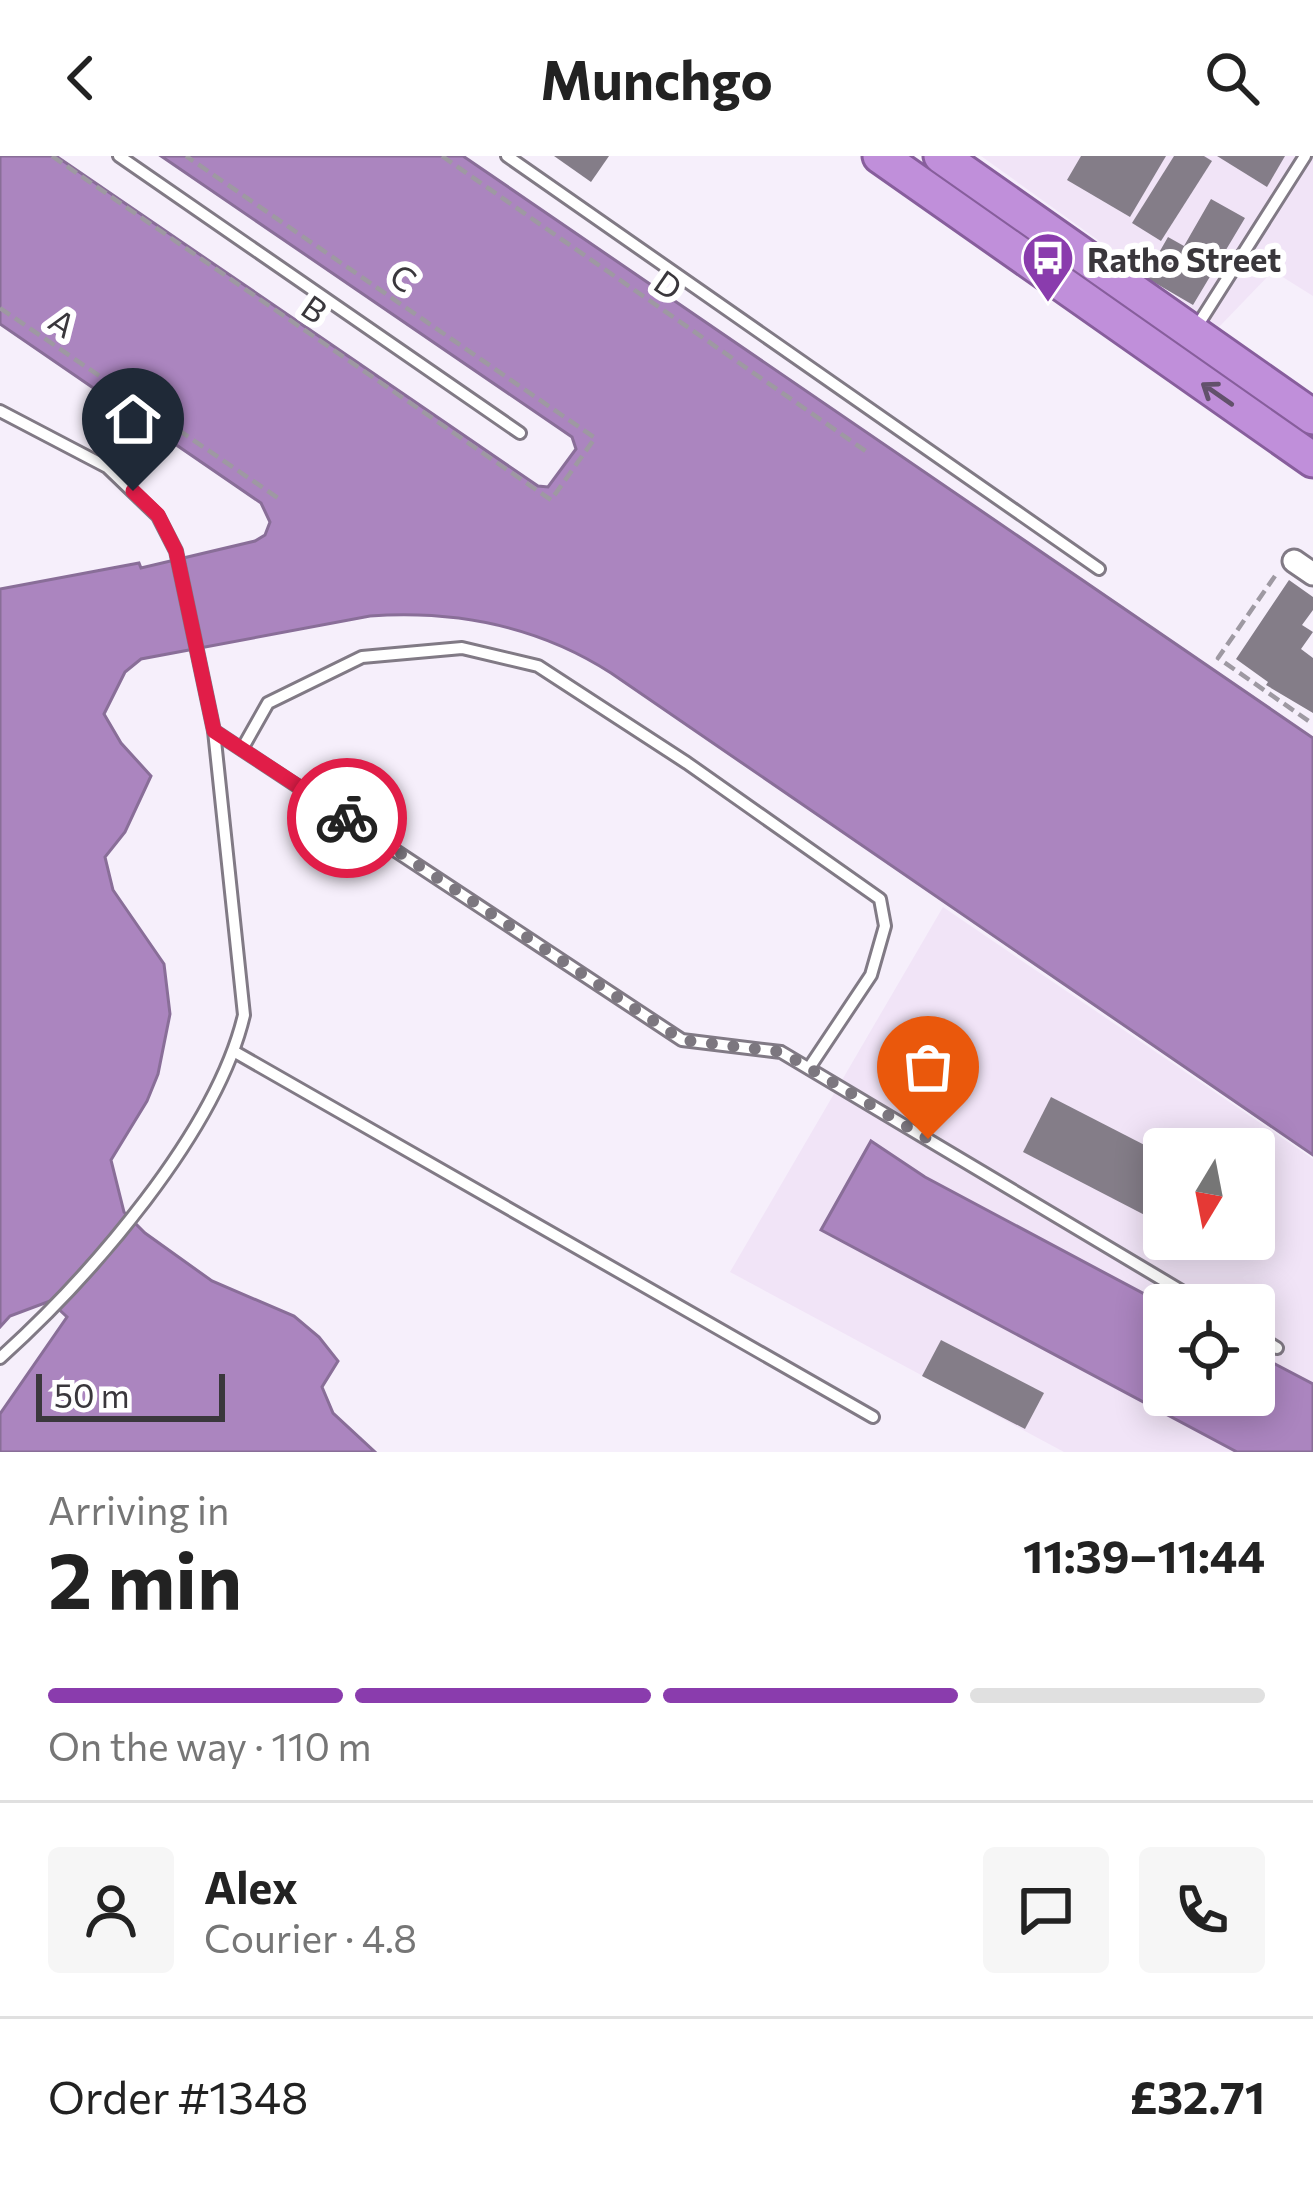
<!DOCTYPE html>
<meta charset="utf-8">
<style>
body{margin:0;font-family:Commissioner,sans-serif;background:#f6f6f6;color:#222;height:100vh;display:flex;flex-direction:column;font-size:45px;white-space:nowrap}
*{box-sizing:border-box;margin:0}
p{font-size:39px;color:#767676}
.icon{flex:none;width:66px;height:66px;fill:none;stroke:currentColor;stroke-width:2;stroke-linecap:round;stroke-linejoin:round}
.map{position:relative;height:1296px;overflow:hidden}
.details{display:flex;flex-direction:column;background:#fff;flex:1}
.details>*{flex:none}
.needle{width:78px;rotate:190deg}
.controls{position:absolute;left:1143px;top:972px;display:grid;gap:24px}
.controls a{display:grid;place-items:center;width:132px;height:132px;border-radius:12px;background:#fff;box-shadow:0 6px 30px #0003;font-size:60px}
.scale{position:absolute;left:36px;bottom:30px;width:189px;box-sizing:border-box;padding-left:12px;border:6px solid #3a373c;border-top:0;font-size:33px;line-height:42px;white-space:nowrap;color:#3a373c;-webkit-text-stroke:9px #fff;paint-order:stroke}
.pin{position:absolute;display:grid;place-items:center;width:102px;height:102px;color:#fff;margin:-123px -51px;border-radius:50% 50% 50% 0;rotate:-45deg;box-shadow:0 0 12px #0007}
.pin .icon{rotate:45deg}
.courier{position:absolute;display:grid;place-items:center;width:120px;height:120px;margin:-60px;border:9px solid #e11d48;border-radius:50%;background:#fff;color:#222;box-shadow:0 3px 15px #0007}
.head em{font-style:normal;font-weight:700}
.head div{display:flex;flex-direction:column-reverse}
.head{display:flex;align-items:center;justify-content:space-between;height:204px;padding:0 48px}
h1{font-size:78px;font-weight:700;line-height:90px}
.bar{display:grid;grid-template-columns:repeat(4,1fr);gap:18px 12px;align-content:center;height:144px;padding:0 48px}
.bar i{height:15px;border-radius:9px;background:#e0e0e0}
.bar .selected{background:#8a3cad}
.bar p{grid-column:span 4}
.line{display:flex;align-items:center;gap:30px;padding:0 48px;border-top:3px solid #e0e0e0}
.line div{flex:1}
.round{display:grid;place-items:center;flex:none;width:126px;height:126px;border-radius:12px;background:#f6f6f6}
header{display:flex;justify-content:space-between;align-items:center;height:156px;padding:0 48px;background:#fff;font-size:54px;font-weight:700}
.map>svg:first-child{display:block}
.built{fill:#f1e4f7;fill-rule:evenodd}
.water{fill:#ab85bf;stroke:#896e98;stroke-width:3}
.building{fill:#847d88}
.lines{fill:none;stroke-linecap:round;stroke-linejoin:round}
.service-casing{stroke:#817a85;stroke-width:16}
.minor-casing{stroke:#817a85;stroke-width:27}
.trunk-casing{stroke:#875e9c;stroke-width:39}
.path{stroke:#9e99a2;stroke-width:4.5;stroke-dasharray:12 6;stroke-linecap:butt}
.service{stroke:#fff;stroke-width:10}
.minor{stroke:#fff;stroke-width:21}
.trunk{stroke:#c08fda;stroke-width:33}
.oneway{stroke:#62516b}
.done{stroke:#7c777f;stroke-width:12;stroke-dasharray:0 21.6}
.route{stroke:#e11d48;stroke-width:15}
.labels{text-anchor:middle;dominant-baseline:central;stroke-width:12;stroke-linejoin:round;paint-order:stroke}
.poi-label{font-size:33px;font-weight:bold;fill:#3a373c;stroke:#fff;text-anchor:start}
.street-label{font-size:33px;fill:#3a373c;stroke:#fff}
</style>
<header><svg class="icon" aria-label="back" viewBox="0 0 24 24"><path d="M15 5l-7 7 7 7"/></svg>Munchgo<svg class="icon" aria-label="search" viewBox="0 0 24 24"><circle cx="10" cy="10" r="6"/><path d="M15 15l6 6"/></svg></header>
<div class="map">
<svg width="1313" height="1296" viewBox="0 0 1313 1296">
<rect width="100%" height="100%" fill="#f6effb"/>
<g class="built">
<polygon points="981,0 1313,0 1313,140 1273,115 1219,171"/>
<path d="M943,751L1313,1003V1296H1064L730,1116ZM1164,993H1254V1083H1164ZM1164,1149H1254V1239H1164Z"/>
</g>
<g class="water">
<path d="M0,0H56L538,330L548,331L576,293L572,281L161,0H463L1313,582V999L611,517C538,470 457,454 370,460L141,503L125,516L104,558L121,587L151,620L125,676L105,701L113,734L164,808L170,858L158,918L147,945L111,1004L124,1056L145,1077L212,1125L294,1160L319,1181L338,1205L322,1231L333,1257L375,1296H0V1258L67,1161L50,1145L10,1160L0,1171V433L139,407L141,412L255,385L265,379L270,366L261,347L0,168Z"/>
<polygon points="871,985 925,1021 1165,1149 1164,1239 1254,1239 1254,1197 1313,1228 1313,1296 1237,1296 821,1074"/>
</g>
<g class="building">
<polygon points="554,0 609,0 591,26"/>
<polygon points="1081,0 1166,0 1130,61 1067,24"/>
<polygon points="1174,0 1204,0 1212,5 1161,85 1132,67"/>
<polygon points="1217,0 1285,0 1267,31"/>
<polygon points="1211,43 1245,62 1193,149 1145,121 1168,81 1184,90"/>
<polygon points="1289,424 1313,441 1313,454 1302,469 1313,476 1301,493 1313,502 1313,557 1266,529 1268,526 1236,503"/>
<polygon points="1051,941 1164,999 1164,1069 1023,996"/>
<polygon points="941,1184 1044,1237 1025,1273 922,1220"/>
</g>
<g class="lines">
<g class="service-casing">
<g id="service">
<polyline points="119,0 520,277"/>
<polyline points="507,0 1099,413"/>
<polyline points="1194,175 1305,0"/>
<path d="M0,255L107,311L158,360L176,395L214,575L244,859C216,977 90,1121 0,1202"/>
<polyline points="214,575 682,884 781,896 1205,1149"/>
<polyline points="242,593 268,547 362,501 462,492 538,510 687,607 880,743 885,770 871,819 809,912"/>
<polyline points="235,896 873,1261"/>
<polyline points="1254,1178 1277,1192"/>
</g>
</g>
<g class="minor-casing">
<polyline id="minor" points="1294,405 1313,418"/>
</g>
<g class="trunk-casing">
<g id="trunk">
<polyline points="880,0 1313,304"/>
<polyline points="941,0 1313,261"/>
</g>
</g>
<g class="path">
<polyline points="52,0 551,344 595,282 186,0"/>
<polyline points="442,0 867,296"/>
<polyline points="0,152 278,342"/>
<polyline points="1275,420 1218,502 1313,568"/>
</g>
<use href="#service" class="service"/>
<use href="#minor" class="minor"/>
<use href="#trunk" class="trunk"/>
</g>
<defs><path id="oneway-shaft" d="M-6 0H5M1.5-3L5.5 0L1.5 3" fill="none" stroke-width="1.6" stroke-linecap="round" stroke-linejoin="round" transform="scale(3)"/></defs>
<use class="oneway" href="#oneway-shaft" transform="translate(1217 238) rotate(-145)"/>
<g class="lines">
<polyline class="done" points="347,662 682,884 782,896 928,983"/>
<polyline class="route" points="133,335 158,359 176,395 214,575 347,662"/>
</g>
<defs>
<g id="bus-pin" transform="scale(2.7)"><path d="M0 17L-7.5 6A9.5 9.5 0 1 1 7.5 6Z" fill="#8a3cad" stroke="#fff"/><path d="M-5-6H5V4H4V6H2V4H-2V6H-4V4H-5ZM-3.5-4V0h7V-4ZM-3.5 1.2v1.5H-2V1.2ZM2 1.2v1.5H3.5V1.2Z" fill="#fff"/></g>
</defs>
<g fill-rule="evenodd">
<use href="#bus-pin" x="1048" y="102"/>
</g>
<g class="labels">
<g class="poi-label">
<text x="1087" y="102">Ratho Street</text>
</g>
<g class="street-label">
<text transform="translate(404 121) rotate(35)">C</text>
<text transform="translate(669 128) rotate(35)">D</text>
<text transform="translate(315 152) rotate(35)">B</text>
<text transform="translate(63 166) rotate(34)">A</text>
</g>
</g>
</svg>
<div class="controls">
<a><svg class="needle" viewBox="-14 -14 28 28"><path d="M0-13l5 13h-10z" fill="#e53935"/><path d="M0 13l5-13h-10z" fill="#767676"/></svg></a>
<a><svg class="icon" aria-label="locate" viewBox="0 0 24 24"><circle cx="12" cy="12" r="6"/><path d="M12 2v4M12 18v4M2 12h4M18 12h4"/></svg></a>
</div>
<div class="scale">50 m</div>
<div class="pin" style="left:928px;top:983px;background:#ea580c"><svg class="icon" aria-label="bag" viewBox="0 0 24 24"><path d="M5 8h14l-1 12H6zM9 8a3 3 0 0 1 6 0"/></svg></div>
<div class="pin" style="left:133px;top:335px;background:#1f2937"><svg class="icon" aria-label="home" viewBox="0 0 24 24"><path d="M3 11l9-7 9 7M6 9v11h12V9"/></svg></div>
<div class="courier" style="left:347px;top:662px"><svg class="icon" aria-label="bike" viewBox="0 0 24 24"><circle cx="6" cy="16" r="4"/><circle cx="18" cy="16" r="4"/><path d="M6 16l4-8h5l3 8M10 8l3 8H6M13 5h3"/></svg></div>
</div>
<section class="details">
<div class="head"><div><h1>2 min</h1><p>Arriving in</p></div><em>11:39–11:44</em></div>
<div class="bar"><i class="selected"></i><i class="selected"></i><i class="selected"></i><i></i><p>On the way · 110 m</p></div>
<div class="line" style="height:216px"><a class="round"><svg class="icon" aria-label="person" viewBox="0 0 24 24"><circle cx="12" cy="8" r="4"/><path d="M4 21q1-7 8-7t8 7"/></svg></a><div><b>Alex</b><p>Courier · 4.8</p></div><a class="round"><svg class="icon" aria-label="chat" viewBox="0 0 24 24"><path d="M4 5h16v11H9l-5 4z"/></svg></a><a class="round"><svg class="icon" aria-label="phone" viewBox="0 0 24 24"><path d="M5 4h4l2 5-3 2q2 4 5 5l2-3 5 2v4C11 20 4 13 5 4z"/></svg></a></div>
<div class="line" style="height:156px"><div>Order #1348</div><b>£32.71</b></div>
</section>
